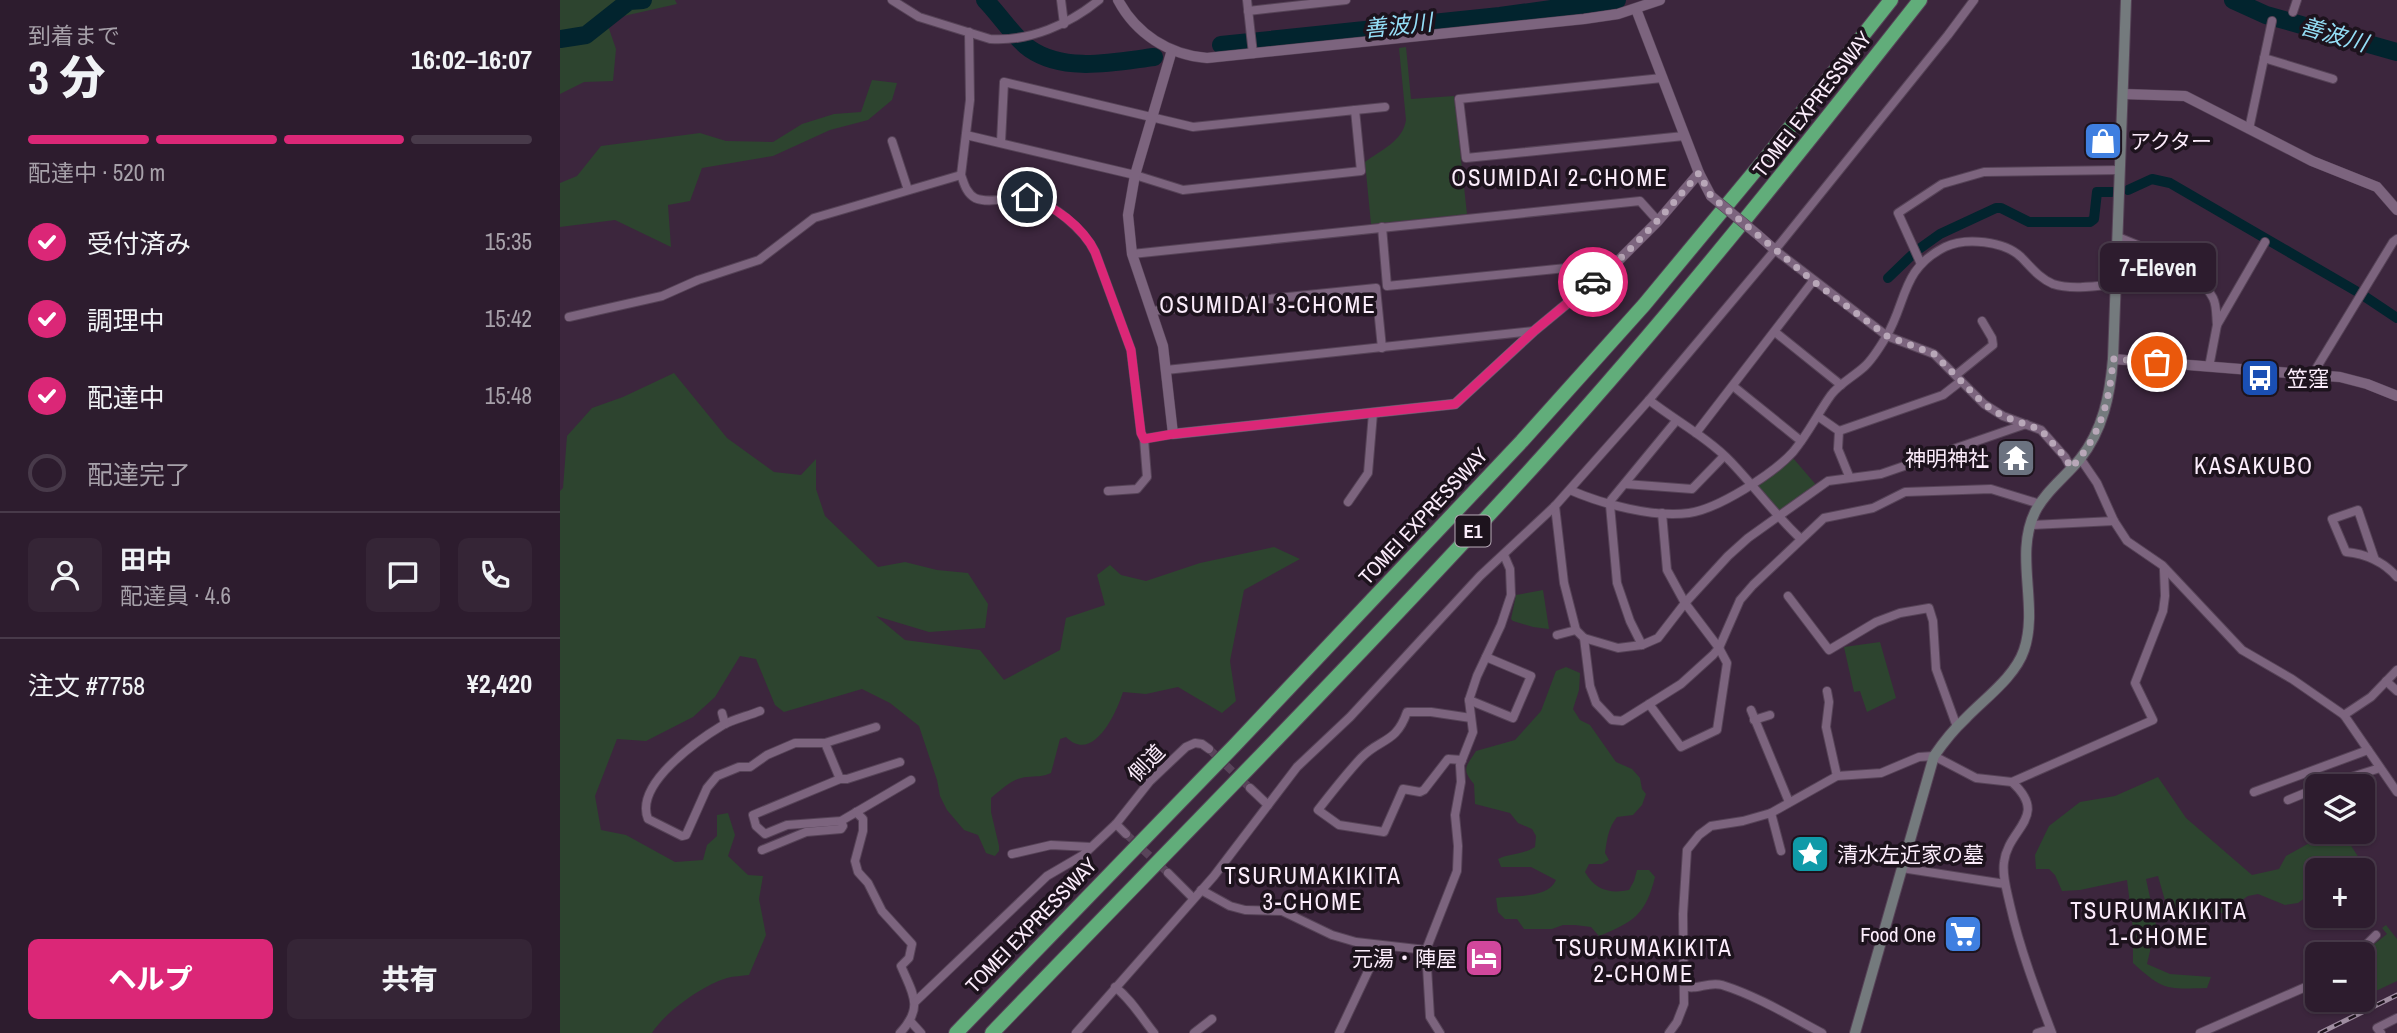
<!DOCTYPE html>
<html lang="ja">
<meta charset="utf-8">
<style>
body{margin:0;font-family:"Archivo Narrow","Noto Sans JP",sans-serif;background:#352536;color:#f1f3f6;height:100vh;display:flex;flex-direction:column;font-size:26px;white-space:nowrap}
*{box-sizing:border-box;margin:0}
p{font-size:23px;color:#a7a1aa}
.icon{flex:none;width:38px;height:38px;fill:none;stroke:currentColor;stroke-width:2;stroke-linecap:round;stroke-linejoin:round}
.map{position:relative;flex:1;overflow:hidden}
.details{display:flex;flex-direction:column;background:#2d1c2e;width:560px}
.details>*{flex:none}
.controls{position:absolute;left:1745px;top:774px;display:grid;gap:14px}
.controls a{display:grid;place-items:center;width:70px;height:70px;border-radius:10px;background:#2d1c2e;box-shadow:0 2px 5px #0004,0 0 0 2px #483a4a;font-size:35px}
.pin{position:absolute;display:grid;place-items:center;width:60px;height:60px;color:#fff;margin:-30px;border:4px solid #fff;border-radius:50%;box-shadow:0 2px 7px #0007}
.courier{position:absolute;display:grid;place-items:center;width:70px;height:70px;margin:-35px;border:5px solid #db2777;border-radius:50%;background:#fff;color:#222;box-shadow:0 2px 9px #0007}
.bubble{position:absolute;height:49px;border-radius:10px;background:#2d1c2e;box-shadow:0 2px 5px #0004,0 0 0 2px #483a4a;font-size:23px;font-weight:800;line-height:49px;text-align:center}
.summary em{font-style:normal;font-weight:800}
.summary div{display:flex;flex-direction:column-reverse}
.summary{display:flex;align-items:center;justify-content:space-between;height:119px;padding:0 28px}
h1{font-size:46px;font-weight:800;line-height:52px}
.bar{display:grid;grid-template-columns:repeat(4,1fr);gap:10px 7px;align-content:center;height:84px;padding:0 28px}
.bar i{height:9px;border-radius:5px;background:#483a4a}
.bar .active{background:#db2777}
.bar p{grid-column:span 4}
.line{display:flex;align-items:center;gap:18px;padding:0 28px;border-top:2px solid #483a4a}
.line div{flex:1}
.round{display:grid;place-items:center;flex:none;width:74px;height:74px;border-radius:10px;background:#352536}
ol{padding:0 28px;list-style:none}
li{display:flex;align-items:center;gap:21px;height:77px}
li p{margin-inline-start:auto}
li .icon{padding:7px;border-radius:50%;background:#db2777;color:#fff;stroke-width:4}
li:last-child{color:#a7a1aa}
li i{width:38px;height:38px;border:4px solid #483a4a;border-radius:50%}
.action{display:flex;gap:14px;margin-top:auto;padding:14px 28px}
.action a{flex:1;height:80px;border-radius:10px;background:#db2777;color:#fff;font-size:28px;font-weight:800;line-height:80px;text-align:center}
.action a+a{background:#352536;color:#f1f3f6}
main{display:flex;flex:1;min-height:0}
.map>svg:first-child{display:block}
.green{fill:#2d442f}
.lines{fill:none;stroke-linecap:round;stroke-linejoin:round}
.canal{stroke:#02242e;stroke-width:10}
.river{stroke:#02242e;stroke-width:18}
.minor-tunnel{stroke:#59445a;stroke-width:8;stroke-dasharray:8 4;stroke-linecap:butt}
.minor-casing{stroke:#564357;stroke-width:10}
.tertiary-casing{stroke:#564357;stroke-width:11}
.secondary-casing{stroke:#564357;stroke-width:12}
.motorway-casing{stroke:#564357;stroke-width:16}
.minor{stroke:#7c647e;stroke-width:8}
.tertiary{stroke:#7c647e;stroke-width:10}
.secondary{stroke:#747a7d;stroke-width:10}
.motorway{stroke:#61ad7a;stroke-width:14}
.rail-casing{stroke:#9f8da0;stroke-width:5}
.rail{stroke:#1d131d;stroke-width:2.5;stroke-dasharray:8;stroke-linecap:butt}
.tertiary-bridge-casing{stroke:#564357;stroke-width:11;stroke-linecap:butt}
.tertiary-bridge{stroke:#7c647e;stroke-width:10}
.done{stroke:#b8a7b8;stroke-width:7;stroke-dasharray:0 12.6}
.route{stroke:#db2777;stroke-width:9}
.labels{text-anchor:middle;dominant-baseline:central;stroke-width:7;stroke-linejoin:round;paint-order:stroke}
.shield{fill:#1d131d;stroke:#b8abb8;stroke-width:2}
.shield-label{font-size:19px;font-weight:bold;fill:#fbecfb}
.street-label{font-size:21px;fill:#fbecfb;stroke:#1d131d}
.poi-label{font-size:21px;fill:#fbecfb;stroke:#1d131d;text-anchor:start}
.water-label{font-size:23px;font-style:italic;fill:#94def6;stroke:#1d131d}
.neighbourhood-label{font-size:23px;letter-spacing:2px;fill:#fbecfb;stroke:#1d131d}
</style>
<main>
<section class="details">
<div class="summary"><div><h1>3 分</h1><p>到着まで</p></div><em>16:02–16:07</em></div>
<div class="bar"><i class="active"></i><i class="active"></i><i class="active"></i><i></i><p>配達中 · 520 m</p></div>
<ol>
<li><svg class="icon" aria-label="check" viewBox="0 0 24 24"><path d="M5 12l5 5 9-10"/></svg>受付済み<p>15:35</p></li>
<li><svg class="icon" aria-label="check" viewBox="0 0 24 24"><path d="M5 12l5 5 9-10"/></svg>調理中<p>15:42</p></li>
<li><svg class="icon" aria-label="check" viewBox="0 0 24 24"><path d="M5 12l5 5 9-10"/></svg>配達中<p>15:48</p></li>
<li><i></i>配達完了</li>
</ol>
<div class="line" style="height:126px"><a class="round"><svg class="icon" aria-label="person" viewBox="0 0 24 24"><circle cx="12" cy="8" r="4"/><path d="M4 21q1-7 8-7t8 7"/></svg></a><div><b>田中</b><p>配達員 · 4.6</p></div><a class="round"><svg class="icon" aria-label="chat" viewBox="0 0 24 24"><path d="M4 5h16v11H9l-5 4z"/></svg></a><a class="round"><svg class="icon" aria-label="phone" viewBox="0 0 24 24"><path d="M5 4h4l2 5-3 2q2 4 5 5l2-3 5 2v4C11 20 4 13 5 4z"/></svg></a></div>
<div class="line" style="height:91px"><div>注文 #7758</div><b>¥2,420</b></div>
<div class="action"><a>ヘルプ</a><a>共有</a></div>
</section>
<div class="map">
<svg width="1837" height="1033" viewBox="0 0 1837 1033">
<rect width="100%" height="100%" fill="#3c263d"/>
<g class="green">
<polygon points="0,0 115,0 117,4 46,20 56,49 53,81 24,82 0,94"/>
<path d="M846,47L851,99L894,96L907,214L811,224L805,162C821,150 843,141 846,120L839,48Z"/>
<polygon points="312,80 337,83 332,100 308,120 270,130 213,156 142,168 130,201 108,205 111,247 55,220 0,227 0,183 17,176 41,146 140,133 166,141 213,142 242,124 274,114 301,112"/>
<path d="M114,373L167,438L214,472L241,475L256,459V489L265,516L318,567L345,562L377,570L408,573L428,604L425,628L369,632L316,616L345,640L420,650L444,680L500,650L506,618L545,605L537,575L550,565L561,575L586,581L640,563L714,547L740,559L684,590L670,661L676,701L662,713L618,687L586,694L563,692C556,714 533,764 506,737L500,739L491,773C482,777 477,776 467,777C453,778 442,789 431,798V812L439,846V851L435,856L426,853L418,835L404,830L387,810L380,796L377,780L359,726L330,703L302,689L224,712L215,705L196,659L180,656L155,697L133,717L86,741L57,739L35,796L41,830L66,835L115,862L143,860L147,845L157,836V815L168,813L175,835L168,856L188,875L203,876L199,899L206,935L189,975C182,976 174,976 167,978C143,985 105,1012 92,1033H0V491L3,488L7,436L32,408L63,397Z"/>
<polygon points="1233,458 1257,486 1224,509 1216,510 1199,491 1198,486"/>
<polygon points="983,590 989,629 973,627 953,621 951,619 956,595"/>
<polygon points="1320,642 1336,698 1307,712 1300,691 1294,692 1284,647"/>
<path d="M1006,667L1020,673L1019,690L1013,709L1020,720L1030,725L1056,762L1072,769L1080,778L1082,789L1086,794L1082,805L1073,815L1057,817C1048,828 1047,840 1045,853L1049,860L1042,864H1029L1025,872C1035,890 1050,894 1069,890L1074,881L1077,870H1089L1095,877C1086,914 1074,922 1039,936L1031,927L1015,925H1003L992,929H964L957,919H945L938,912L936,898C954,895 988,899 996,880L971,867H941L938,859C950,853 962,855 975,847L976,836L972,829L958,823L950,813L915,804L914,784C901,769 906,767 916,751L955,740L981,711L996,671Z"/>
<path d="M1598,777L1626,818L1692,875L1719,869L1726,856L1771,831H1778L1788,841L1799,858L1783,870H1757V889L1738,903L1725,905L1698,894L1688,896L1663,913L1608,911L1598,876L1586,879L1596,925L1587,964L1610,974L1651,977L1647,988C1606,989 1604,991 1573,963V929L1567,880L1520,890L1502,891L1495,875L1489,869H1476L1475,855L1489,826L1520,802L1555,796Z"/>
<polygon points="1826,925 1837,939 1837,981 1803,997 1802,954 1827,934 1822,928"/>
</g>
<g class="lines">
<g class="canal">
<polyline points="1568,190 1592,179 1610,183 1796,291"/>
<polyline points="1359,249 1380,234 1436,208 1441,208 1469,222 1530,222 1534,219 1537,192 1552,192"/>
<polyline points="1328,278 1352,255"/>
<polyline points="1804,296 1837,318"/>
</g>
<g class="river">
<path d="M425,0C439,14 455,39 470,49C505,73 554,62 594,57"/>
<polyline points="1673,0 1706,15 1837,52"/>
<polyline points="0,39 26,35 69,1 83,0"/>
<polyline points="661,45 940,16 1057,0"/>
</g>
<g class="minor-tunnel">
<polyline points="649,749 690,788"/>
<polyline points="566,834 608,873"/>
</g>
<g class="minor-casing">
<g id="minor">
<path d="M332,0L359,17L430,39C469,42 510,24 539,0"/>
<polyline points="501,0 504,24"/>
<polyline points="687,0 693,54"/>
<polyline points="688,11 786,0"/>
<polyline points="1733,12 1737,0"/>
<path d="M409,32L410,100L401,175C404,183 406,193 415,198C428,204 450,197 464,198C489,198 525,231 535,252L571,350L581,433L584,439L587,477L577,489L548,491"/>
<polyline points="1704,58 1773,79"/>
<polyline points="1102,78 899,99 906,158 1124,136"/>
<polyline points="795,110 825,107"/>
<polyline points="1689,129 1712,21"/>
<polyline points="406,135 575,175 623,190 801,171 795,110 633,127 444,82 441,142"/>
<polyline points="332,141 348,190"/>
<polyline points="822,227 827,286 1056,263"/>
<path d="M1558,237C1588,249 1637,268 1653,298C1657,306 1656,316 1657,325"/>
<polyline points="1215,250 1327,336 1374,354 1424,404 1443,416 1481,430 1505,457 1511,468"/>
<polyline points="572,254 1080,201 1098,221"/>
<polyline points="1361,264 1338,213 1382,184 1424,172 1560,170"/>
<polyline points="592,311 816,288 822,348"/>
<polyline points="9,317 102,296 138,280 199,260 254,218 401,175"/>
<polyline points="1215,332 1281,385"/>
<polyline points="1649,367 1657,325 1705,242"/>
<polyline points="606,370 974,331"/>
<polyline points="1756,374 1757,367 1833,242 1837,239"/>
<polyline points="1396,375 1433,345 1432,338 1422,321"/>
<polyline points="1173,386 1241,441"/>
<path d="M1089,400C1116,421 1148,438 1171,462C1195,487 1215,515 1241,539"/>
<polyline points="1259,417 1279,431 1278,449 1289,476"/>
<polyline points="1279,431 1383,395 1401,381"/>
<polyline points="1136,433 1253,281"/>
<polyline points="584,439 613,434"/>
<polyline points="1520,458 1537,483 1554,521 1567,541 1602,565 1682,650 1732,679 1784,715 1837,792"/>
<polyline points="1065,484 1132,489 1164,456"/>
<path d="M1010,490C1042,504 1094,518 1129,513C1158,509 1213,474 1233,452C1248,434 1258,413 1271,395C1280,383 1293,377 1304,367C1312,360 1320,347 1326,337C1347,302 1341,269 1385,247C1406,237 1444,241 1461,257C1471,267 1479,278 1493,284C1511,290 1537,286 1556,284"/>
<polyline points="788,502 808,473 813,413"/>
<polyline points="995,506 1004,583 1016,630 1024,638 1058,648 1082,645 1098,638 1125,603 1168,556 1188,538 1268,481 1321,474 1466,424"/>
<polyline points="1470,525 1554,521"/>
<path d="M1815,560L1798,510L1772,519L1786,552C1806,554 1823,561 1837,577"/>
<polyline points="1228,596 1269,650 1316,622 1340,613 1369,608 1373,621 1376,669 1397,727"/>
<polyline points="997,635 1016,630"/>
<polyline points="1024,638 1030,686 1036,703 1052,720 1062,721 1121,684 1153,655 1159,648 1180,600 1193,585 1264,518 1313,508 1345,492 1431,489 1480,504"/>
<polyline points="1082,645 1070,621 1057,583 1050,505 1051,500 1116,421"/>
<polyline points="1826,681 1837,691"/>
<polyline points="1267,691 1269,702 1266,727 1277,776"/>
<polyline points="909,700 953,718 971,676 926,657"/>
<polyline points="1089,704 1121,747 1157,730 1167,663 1159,648 1125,603 1107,570 1102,513"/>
<polyline points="1191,710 1229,802"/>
<path d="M200,711C188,716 174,719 163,725C138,740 74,784 88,819L122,836L126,835L147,788L157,776L179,767H190L207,755L235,743H265L280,779"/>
<polyline points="162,713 165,724"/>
<polyline points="1784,715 1811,697 1837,670"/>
<polyline points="1194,720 1210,715"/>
<polyline points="265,743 316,727"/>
<path d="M902,760L888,759L864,790L860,792L843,789L824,832L779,825L758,810C772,792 786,774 801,758C820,738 836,744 847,712H871L911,718"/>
<polyline points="340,762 287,779 280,779 193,815 196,826 205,834 227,825 281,821 351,780"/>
<polyline points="1452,782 1593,720 1575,683 1603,611 1605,596 1604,570"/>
<polyline points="1763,786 1820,768"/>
<polyline points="690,788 708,805"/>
<polyline points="1694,792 1808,750"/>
<polyline points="1728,800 1757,788"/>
<path d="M296,812L303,819V831L295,861L298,872L308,883L322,911L352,944L349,958L341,966C353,994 364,1007 340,1033"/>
<polyline points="1211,813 1221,851"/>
<polyline points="556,824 566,834"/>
<polyline points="202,850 246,832 281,829 283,826 281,821"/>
<polyline points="452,854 491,845 531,847"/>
<polyline points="1342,868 1445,884"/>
<polyline points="608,873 633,898"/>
<polyline points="641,890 670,906 685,910 722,911 772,935 796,942 866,950"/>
<polyline points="1797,954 1816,935"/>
<path d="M1124,986C1136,991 1148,981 1162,985C1197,996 1230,1016 1262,1033"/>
<path d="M555,987C571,999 581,1017 594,1033"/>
<polyline points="356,1001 487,876 523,855 556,824 590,781 626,747 635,743 642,744 649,749"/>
<polyline points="351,1022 361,1033"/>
<polyline points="516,1033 654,876 737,767 790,717 920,576 995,506 1089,400 1215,250 1388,35 1414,0"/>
<polyline points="634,1033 652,1019"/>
<polyline points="779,1033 820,946"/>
<polyline points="880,1033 870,1017 866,950 897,871 898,846 895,815 901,782 900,765 913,732 909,700 917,676 941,625 951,595 950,569 944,555"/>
<path d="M1109,1033L1117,1022L1124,1004L1123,914L1127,850L1139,835L1151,826L1183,821L1211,813L1277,776L1321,773L1359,757L1374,756L1416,778L1452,782C1490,817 1448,828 1444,862C1442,876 1447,891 1450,905C1460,949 1476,991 1492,1033"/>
<polyline points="1477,1033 1490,1029"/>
<polyline points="1640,1033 1757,982"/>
<polyline points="1821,1033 1817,1028 1837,1018"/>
</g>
</g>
<g class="tertiary-casing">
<g id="tertiary">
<path d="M558,0C576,34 609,55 647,58L1024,19L1058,14L1100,0"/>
<polyline points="1076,9 1139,173 1151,196"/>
<polyline points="612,50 575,175 568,215 572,254 603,346 613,434 895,404 974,331 1056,263 1098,221 1139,173"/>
<polyline points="1563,94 1625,96 1752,161 1817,187 1837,210"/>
<polyline points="1198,235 1215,250"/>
<polyline points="1553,359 1780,377 1807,384 1837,396"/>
</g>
</g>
<g class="secondary-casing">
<path id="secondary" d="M1295,1033L1374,756C1383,743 1393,730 1405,719C1424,699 1455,677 1464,650C1479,606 1454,555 1475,512C1485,492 1505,477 1520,459C1543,430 1550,395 1553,359L1566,0"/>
</g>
<g class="motorway-casing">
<g id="motorway">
<polyline points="396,1033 675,745 962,441 1084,305 1205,159 1331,0"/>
<path d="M432,1033C616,842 804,653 982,457C1115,310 1238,155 1360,0"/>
</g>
</g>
<use href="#minor" class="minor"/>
<use href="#tertiary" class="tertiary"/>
<use href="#secondary" class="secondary"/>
<use href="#motorway" class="motorway"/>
<g class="rail-casing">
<polyline id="rail" points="1760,1033 1837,995"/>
</g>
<use href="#rail" class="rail"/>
<g class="tertiary-bridge-casing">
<polyline id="tertiary-bridge" points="1151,196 1198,235"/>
</g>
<use href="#tertiary-bridge" class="tertiary-bridge"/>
</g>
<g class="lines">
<path class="done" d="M1033,282C1073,250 1106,212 1139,173L1151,196L1253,281L1327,336L1374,354L1424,404L1443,416L1481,430L1505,457L1511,468C1540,437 1550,401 1553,359L1597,362"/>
<path class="route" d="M467,197C494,205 523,227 535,252L571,350L581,433L584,439L613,434L895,404L974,331L1033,282"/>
</g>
<defs>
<g id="shop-square" transform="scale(2.0125)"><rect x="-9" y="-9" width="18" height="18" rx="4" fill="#3f7fe0" stroke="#1d131d"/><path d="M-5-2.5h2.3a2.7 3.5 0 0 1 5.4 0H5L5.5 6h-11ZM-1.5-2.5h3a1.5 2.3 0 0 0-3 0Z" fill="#fff"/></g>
<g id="bus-square" transform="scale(2.0125)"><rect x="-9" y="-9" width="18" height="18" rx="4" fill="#1a4fb4" stroke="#1d131d"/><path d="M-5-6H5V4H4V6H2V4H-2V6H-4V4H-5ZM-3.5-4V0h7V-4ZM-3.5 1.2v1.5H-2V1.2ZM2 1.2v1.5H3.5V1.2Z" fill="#fff"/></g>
<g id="temple-square" transform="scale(2.0125)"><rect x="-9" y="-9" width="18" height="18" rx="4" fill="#6b7280" stroke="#1d131d"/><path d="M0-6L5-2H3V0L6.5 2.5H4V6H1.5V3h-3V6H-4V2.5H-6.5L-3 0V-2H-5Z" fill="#fff"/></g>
<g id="sight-square" transform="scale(2.0125)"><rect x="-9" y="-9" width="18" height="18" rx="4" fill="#0f9aa8" stroke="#1d131d"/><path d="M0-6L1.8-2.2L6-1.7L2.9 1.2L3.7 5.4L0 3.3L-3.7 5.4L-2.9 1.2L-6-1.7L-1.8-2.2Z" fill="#fff"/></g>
<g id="supermarket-square" transform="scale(2.0125)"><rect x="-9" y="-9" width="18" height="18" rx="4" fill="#3f7fe0" stroke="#1d131d"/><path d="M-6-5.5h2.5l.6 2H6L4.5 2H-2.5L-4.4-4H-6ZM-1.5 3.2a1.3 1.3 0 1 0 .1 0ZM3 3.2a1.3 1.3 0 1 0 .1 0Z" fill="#fff"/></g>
<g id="hotel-square" transform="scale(2.0125)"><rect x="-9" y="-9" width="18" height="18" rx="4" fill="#d1479c" stroke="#1d131d"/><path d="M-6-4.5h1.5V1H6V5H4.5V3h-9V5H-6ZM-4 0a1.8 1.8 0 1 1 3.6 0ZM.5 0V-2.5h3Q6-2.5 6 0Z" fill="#fff"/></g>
</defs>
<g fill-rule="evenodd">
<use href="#shop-square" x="1543" y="141"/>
<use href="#bus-square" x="1700" y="378"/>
<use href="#temple-square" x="1456" y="458"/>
<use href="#sight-square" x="1250" y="854"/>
<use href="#supermarket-square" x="1403" y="934"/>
<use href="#hotel-square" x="924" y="958"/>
</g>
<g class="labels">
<rect class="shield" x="895.5" y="515.5" width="35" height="31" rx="5"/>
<g class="shield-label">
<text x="913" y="531">E1</text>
</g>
<g class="street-label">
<text transform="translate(1252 104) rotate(-52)">TOMEI EXPRESSWAY</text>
<text transform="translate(863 516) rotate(-47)">TOMEI EXPRESSWAY</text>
<text transform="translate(586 763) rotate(-46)">側道</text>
<text transform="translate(471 925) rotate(-46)">TOMEI EXPRESSWAY</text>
</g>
<g class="poi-label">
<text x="1570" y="141">アクター</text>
<text x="1727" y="378">笠窪</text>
<text x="1429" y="458" text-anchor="end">神明神社</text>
<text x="1277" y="854">清水左近家の墓</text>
<text x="1376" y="934" text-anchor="end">Food One</text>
<text x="897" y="958" text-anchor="end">元湯・陣屋</text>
</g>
<g class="water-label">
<text transform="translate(838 25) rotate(-6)">善波川</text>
<text transform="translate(1774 34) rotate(16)">善波川</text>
</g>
<g class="neighbourhood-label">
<text x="1000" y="177">OSUMIDAI 2-CHOME</text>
<text x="708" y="304">OSUMIDAI 3-CHOME</text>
<text x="1694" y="465">KASAKUBO</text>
<text x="753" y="875">TSURUMAKIKITA<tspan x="753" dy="26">3-CHOME</tspan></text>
<text x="1599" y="910">TSURUMAKIKITA<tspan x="1599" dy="26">1-CHOME</tspan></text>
<text x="1084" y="947">TSURUMAKIKITA<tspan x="1084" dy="26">2-CHOME</tspan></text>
</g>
</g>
</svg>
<div class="controls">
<a><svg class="icon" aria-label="layers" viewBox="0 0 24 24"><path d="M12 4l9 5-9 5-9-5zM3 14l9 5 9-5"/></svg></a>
<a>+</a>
<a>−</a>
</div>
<div class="pin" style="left:1597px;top:362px;background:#ea580c"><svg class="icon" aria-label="bag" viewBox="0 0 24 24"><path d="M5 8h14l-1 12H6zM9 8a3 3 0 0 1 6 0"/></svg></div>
<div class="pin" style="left:467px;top:197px;background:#1f2937"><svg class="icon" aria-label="home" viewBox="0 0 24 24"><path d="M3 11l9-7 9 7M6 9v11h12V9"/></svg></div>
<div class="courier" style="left:1033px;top:282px"><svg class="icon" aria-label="car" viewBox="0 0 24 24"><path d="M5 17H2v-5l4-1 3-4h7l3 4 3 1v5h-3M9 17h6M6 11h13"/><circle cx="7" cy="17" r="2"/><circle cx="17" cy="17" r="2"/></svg></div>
<div class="bubble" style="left:1540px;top:243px;width:116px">7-Eleven</div>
</div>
</main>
